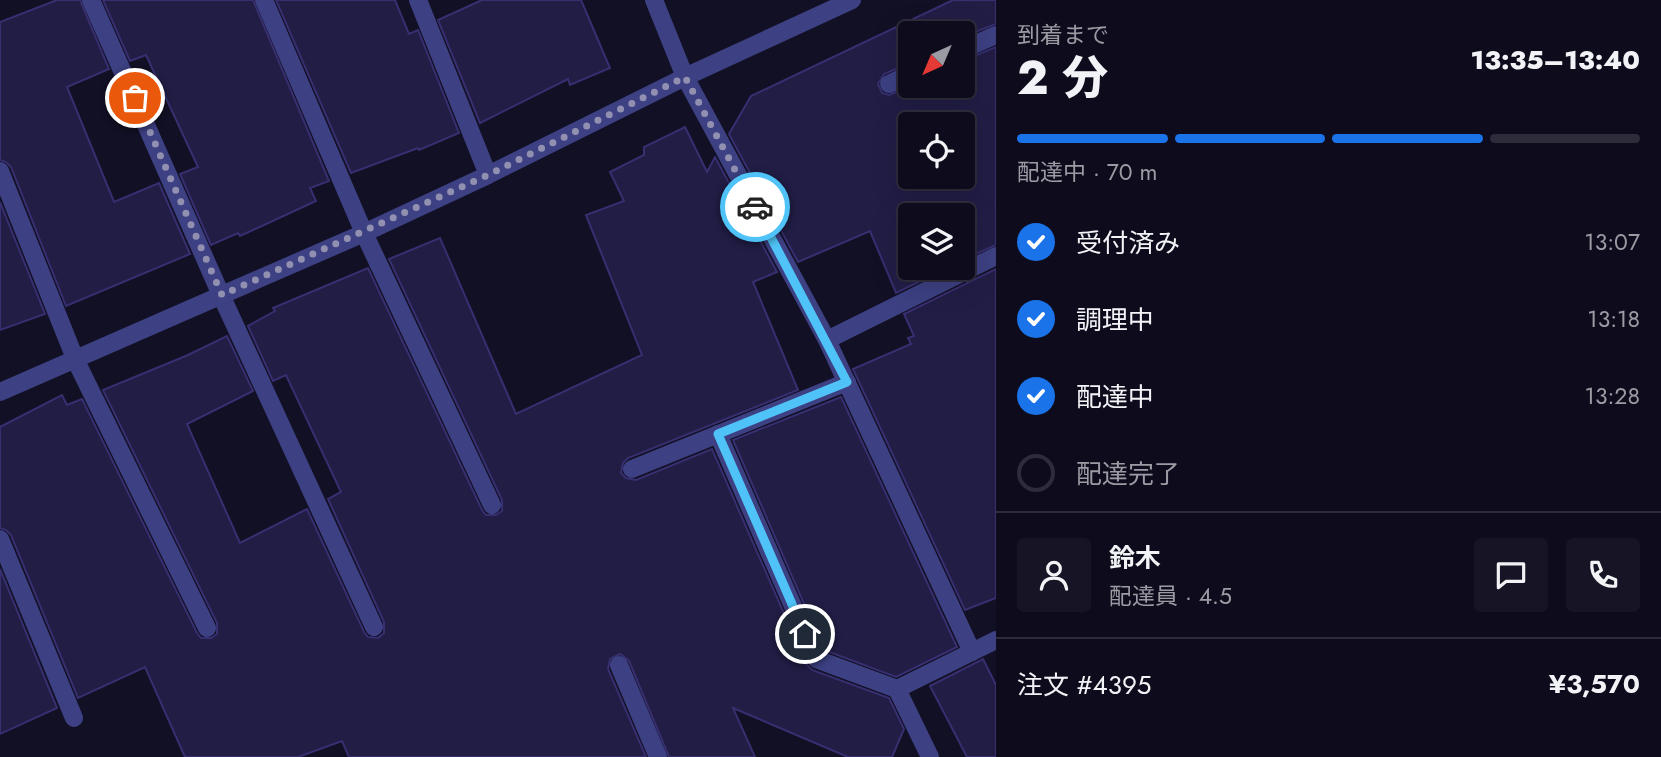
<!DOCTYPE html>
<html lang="ja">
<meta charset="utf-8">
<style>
body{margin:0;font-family:Jost,"Noto Sans JP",sans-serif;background:#171525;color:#f1f3f6;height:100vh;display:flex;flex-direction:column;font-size:26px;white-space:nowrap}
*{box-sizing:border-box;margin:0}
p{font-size:23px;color:#9b9ba3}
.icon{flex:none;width:38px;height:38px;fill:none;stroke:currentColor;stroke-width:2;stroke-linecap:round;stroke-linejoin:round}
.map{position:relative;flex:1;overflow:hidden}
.sheet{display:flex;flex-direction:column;background:#0e0c1c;width:665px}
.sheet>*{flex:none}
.needle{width:46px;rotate:224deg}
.controls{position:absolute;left:898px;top:21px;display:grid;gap:14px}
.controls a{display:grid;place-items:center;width:77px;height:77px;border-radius:7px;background:#0e0c1c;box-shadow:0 7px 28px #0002,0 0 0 2px #2e2c3b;font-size:35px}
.pin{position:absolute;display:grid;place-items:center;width:60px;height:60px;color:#fff;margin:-30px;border:4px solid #fff;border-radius:50%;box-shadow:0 2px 7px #0007}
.courier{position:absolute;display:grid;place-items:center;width:70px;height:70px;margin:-35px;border:5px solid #4fc3f7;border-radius:50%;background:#fff;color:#222;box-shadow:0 2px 9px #0007}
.headline em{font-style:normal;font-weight:800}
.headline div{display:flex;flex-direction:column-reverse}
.headline{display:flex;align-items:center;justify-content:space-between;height:119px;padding:0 21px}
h1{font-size:46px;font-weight:800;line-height:52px}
.bar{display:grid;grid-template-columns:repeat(4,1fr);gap:10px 7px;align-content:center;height:84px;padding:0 21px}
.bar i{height:9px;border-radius:5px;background:#2e2c3b}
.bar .selected{background:#1a73e8}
.bar p{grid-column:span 4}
.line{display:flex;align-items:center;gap:18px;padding:0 21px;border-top:2px solid #2e2c3b}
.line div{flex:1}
.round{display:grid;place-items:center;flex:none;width:74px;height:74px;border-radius:7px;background:#171525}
ol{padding:0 21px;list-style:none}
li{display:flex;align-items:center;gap:21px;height:77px}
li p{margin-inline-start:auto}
li .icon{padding:7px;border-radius:50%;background:#1a73e8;color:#fff;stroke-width:4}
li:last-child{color:#9b9ba3}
li i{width:38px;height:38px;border:4px solid #2e2c3b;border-radius:50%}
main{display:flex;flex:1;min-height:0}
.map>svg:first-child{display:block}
.building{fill:#211d45;stroke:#372f70;stroke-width:2;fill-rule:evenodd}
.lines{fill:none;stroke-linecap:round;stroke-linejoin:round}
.service{stroke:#3d4082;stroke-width:18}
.minor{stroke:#3d4082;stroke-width:18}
.done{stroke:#9290b1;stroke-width:7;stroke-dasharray:0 12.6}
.route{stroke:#4fc3f7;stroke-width:9}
</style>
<main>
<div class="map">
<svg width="996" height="757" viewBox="0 0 996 757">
<rect width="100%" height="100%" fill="#121025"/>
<g class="building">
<polygon points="57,0 80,0 109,69 67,87 114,202 159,183 190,254 66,306 11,167 6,162 0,160 0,22"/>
<polygon points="103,0 253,0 329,181 310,188 316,201 240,236 238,233 211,245 180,174 198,167 146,55 130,61"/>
<polygon points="276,0 395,0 409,34 418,30 459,133 419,150 418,148 351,173"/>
<polygon points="482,0 581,0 610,68 570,85 568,79 480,123 438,20"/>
<path d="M953,0H996V24L962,37V33H910V63L884,74L878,84L882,93L889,95L912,86H962V61L996,47V245L962,260V215H910V268H947L896,293L870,231L798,262L729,134L751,96ZM910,124H962V177H910Z"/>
<polygon points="685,127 707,172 715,157 777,272 753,282 798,390 628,458 623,463 621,473 626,478 636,480 712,449 806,664 812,670 889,698 904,729 892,757 848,757 733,708 755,757 669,757 629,661 620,654 610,659 608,669 646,757 349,757 342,741 298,757 185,757 145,667 78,698 11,535 6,530 0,528 0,427 62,395 67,405 82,399 197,633 201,638 211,638 217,634 217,623 103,390 188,355 227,336 253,391 187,424 240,543 307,509 364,632 368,637 378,638 384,633 384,622 328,499 341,492 286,375 273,381 248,326 275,311 273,308 368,268 482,510 486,515 496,515 502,511 502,500 389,259 440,238 516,414 642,355 586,215 624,201 610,172 644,155 644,147"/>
<polygon points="0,202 45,314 0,330"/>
<polygon points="996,269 996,598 965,610 853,369 911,344 908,338 914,336 904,314"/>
<polygon points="841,397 957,647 896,677 824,650 733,440"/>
<polygon points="0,569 57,708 0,734"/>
<polygon points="983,659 996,685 996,757 967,757 930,686"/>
</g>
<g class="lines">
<g class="service">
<polyline points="91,0 221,295 374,627"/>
<polyline points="264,0 364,233 492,505"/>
<polyline points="418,0 488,175"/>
<polyline points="962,50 996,35"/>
<polyline points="889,84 910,74"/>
<polyline points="0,171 76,361 207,628"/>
<polyline points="827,340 996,256"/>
<polyline points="718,434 816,659 897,689"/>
<polyline points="632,469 847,382"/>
<polyline points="0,539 74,718"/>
<polyline points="619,665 658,757"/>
</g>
<g class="minor">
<polyline points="654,0 685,77 827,340 972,652"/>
<polyline points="0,392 364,233 488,175 685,77 852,0"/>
<polyline points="930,757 897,689 996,640"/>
</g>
</g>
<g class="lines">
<polyline class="done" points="135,98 222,295 488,175 685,77 755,207"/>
<polyline class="route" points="755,207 847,382 718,434 805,634"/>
</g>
</svg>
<div class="controls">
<a><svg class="needle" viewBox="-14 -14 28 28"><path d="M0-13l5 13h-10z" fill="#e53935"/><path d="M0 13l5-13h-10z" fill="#9b9ba3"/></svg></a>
<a><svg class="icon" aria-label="locate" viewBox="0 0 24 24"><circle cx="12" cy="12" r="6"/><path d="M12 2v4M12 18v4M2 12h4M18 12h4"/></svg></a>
<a><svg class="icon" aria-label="layers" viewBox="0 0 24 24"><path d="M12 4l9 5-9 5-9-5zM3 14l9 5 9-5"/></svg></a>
</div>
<div class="pin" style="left:135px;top:98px;background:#ea580c"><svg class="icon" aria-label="bag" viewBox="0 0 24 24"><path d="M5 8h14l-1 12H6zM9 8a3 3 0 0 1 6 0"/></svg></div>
<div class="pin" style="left:805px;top:634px;background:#1f2937"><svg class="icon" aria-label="home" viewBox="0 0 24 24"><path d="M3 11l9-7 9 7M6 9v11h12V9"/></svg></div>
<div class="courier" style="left:755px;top:207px"><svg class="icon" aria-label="car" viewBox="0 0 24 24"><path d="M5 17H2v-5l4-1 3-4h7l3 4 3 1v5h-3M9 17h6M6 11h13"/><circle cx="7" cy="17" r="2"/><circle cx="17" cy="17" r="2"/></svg></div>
</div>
<section class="sheet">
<div class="headline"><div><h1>2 分</h1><p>到着まで</p></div><em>13:35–13:40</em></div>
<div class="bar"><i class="selected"></i><i class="selected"></i><i class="selected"></i><i></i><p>配達中 · 70 m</p></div>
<ol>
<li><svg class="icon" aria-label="check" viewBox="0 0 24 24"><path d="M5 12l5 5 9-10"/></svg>受付済み<p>13:07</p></li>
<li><svg class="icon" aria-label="check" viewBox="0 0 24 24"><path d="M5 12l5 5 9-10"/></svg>調理中<p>13:18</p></li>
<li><svg class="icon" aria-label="check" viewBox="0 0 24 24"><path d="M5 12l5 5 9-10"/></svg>配達中<p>13:28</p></li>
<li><i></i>配達完了</li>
</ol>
<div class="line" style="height:126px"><a class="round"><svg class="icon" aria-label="person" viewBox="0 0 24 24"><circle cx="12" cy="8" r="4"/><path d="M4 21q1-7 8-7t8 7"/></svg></a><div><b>鈴木</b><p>配達員 · 4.5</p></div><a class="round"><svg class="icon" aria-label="chat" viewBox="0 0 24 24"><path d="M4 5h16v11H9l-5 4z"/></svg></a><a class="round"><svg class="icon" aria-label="phone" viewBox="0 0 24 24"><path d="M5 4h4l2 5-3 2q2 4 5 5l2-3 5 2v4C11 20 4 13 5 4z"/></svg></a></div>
<div class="line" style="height:91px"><div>注文 #4395</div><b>¥3,570</b></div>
</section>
</main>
